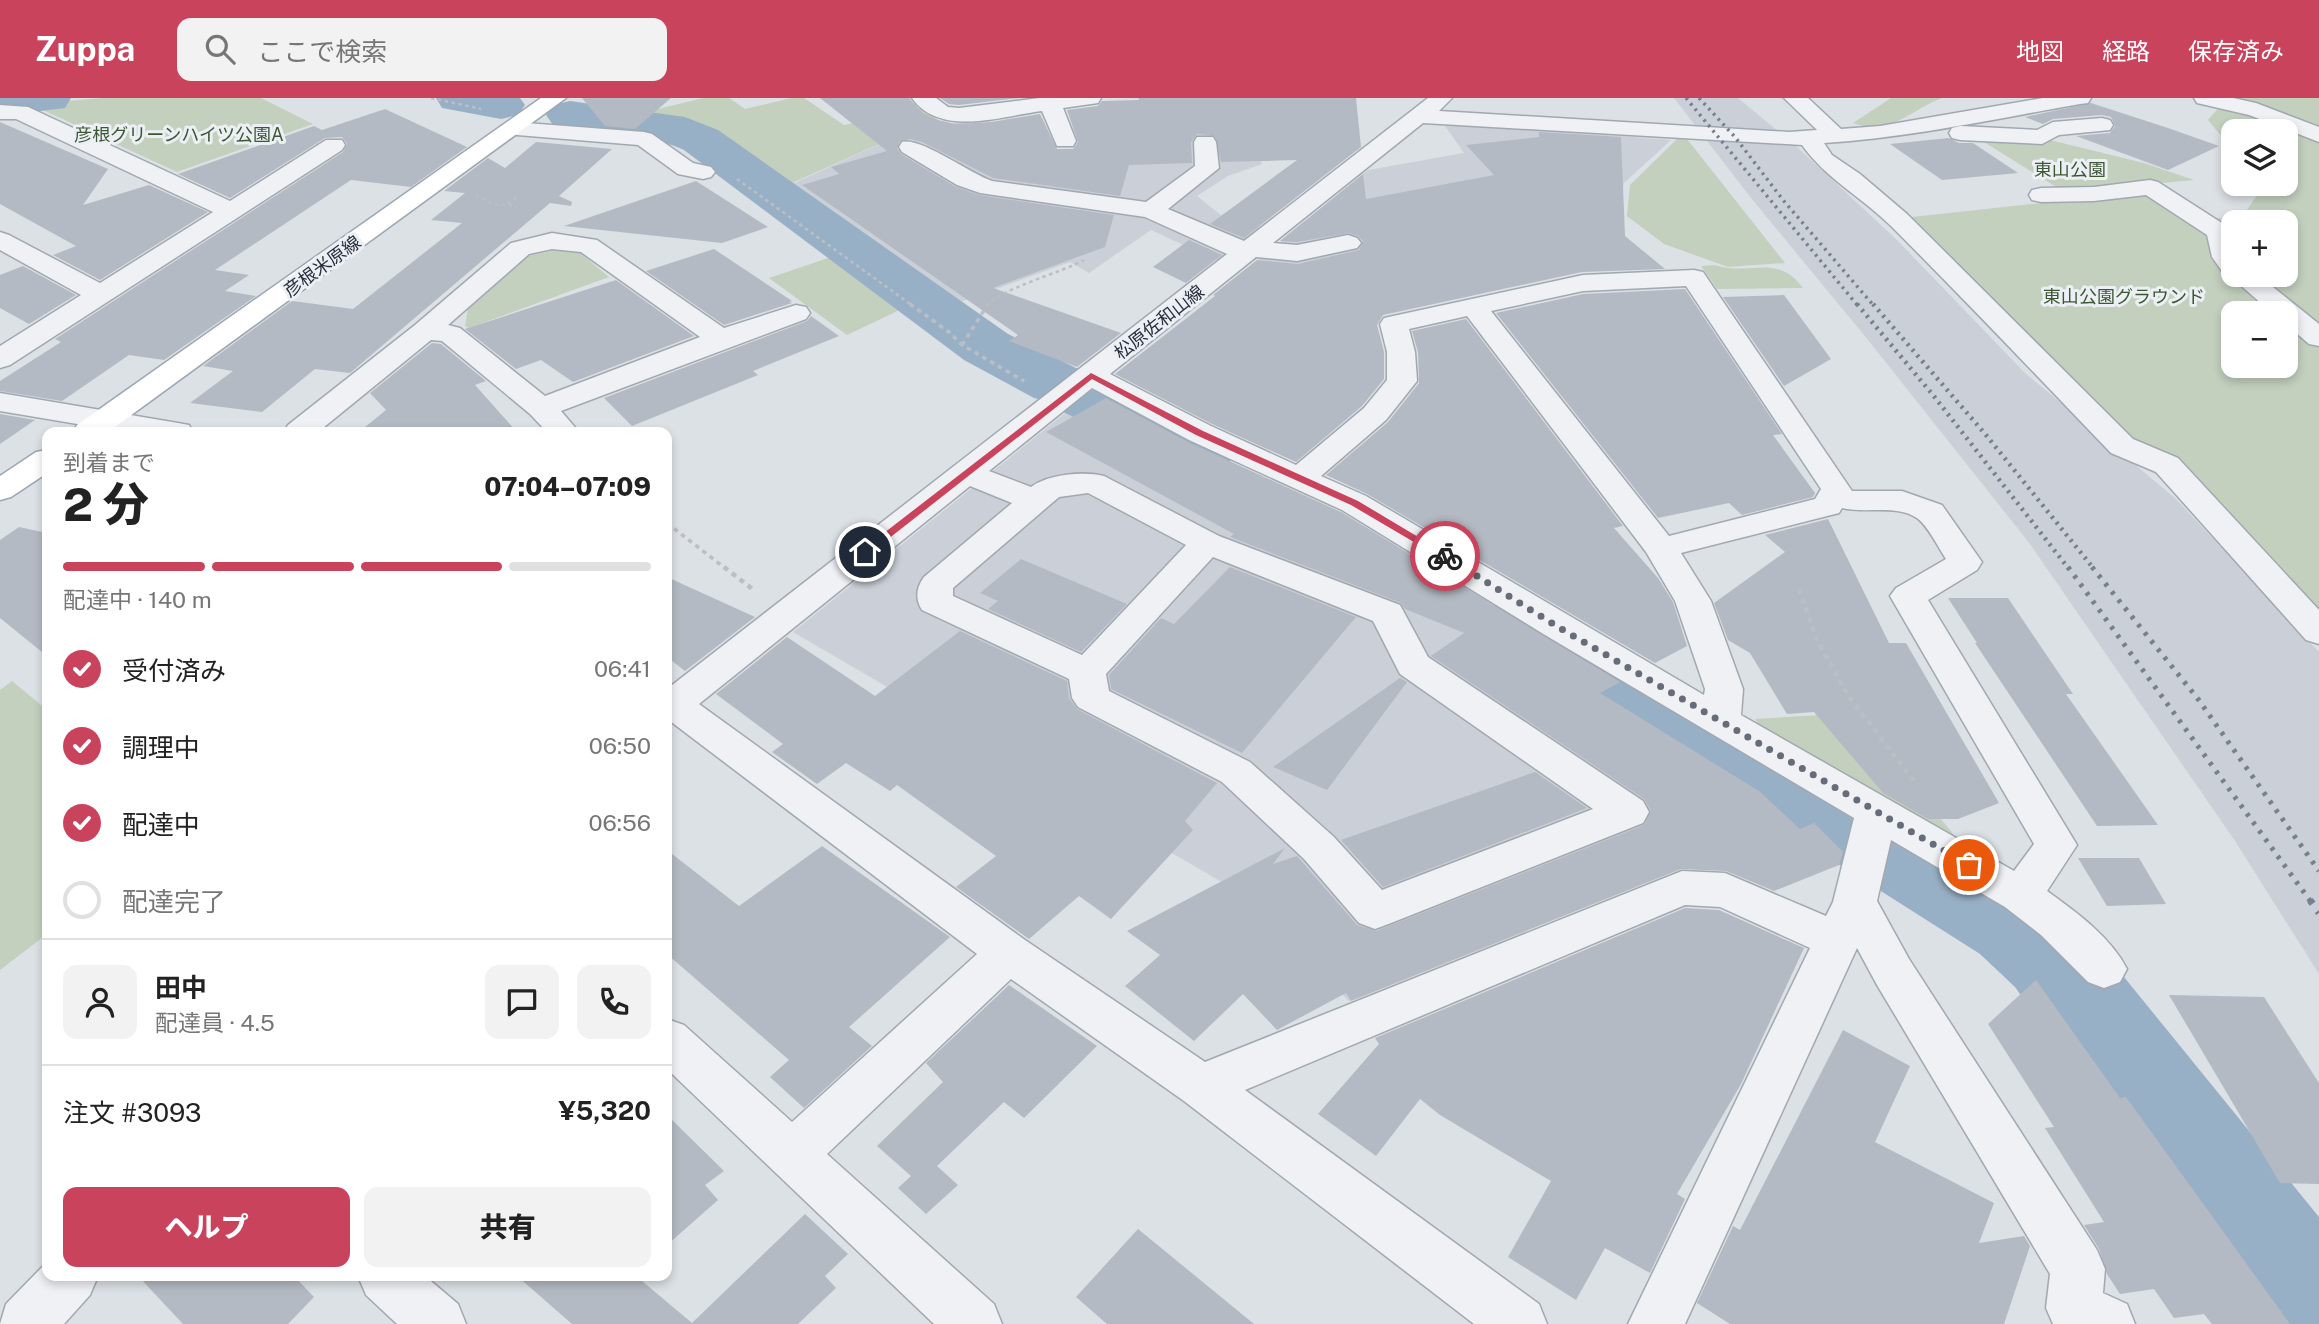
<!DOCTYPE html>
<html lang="ja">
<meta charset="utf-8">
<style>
body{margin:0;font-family:"Public Sans","Noto Sans JP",sans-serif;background:#f2f2f2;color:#222;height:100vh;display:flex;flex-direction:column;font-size:26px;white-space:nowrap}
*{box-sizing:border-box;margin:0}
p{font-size:23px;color:#767676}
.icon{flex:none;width:38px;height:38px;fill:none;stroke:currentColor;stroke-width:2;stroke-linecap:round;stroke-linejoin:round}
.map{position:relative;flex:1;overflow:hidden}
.sheet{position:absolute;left:42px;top:329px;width:630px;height:854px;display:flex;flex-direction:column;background:#fff;border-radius:14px;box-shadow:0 4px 10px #0003}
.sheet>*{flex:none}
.tools{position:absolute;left:2221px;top:21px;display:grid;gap:14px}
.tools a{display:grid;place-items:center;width:77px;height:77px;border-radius:14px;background:#fff;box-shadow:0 4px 10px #0003;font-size:35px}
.pin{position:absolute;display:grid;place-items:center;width:60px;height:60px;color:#fff;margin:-30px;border:4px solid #fff;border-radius:50%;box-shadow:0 2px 7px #0007}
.courier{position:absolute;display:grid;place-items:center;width:70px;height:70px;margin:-35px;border:5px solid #ca435c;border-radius:50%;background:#fff;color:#222;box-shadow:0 2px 9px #0007}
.headline em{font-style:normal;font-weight:800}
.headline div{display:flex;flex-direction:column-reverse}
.headline{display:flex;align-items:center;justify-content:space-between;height:119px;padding:0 21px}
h1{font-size:46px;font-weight:800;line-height:52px}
.bar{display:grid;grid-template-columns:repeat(4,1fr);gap:10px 7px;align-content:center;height:84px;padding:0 21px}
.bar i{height:9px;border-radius:5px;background:#e0e0e0}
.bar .active{background:#ca435c}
.bar p{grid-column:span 4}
.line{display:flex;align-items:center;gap:18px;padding:0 21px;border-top:2px solid #e0e0e0}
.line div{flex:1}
.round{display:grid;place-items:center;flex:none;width:74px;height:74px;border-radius:14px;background:#f2f2f2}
ol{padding:0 21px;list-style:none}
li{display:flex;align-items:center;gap:21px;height:77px}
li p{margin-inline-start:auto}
li .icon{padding:7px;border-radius:50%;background:#ca435c;color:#fff;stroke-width:4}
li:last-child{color:#767676}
li i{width:38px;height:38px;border:4px solid #e0e0e0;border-radius:50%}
.action{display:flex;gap:14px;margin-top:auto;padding:14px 21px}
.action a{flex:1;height:80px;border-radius:14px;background:#ca435c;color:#fff;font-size:28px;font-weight:800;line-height:80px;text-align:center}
.action a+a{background:#f2f2f2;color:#222}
header{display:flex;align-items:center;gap:42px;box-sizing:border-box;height:98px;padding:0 35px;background:#ca435c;color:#fff}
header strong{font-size:33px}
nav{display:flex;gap:38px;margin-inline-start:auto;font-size:24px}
.search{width:490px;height:63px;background:#f2f2f2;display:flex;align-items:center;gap:18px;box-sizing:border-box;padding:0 24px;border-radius:14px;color:#767676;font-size:26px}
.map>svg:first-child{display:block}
.built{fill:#cbd0d8}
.green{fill:#c3d0be}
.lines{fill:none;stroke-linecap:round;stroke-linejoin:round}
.river{fill:#98b0c6;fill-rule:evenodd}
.building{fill:#b4bac3}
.minor-casing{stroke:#a2a8b0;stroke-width:3}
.major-casing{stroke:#9ca5b1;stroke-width:3}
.path-far2{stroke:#bbbfc5;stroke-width:2.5;stroke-dasharray:3.5 3.5;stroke-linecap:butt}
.path-far1{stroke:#bbbfc5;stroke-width:3.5;stroke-dasharray:4.5 4.5;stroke-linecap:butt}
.path{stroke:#bbbfc5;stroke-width:4.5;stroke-dasharray:5 5;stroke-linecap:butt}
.minor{fill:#eff1f5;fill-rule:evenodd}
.major{fill:#fff;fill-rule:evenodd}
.rail-far3{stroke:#76818f;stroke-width:3.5;stroke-dasharray:2.5 4.5;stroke-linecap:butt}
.rail-far2{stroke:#76818f;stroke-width:4.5;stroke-dasharray:2.5 5;stroke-linecap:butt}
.rail-far1{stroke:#76818f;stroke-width:5;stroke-dasharray:3.5 7;stroke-linecap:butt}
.rail{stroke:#76818f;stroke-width:7;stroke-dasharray:4.5 9;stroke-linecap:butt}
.route{fill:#ca435c}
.done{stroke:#666d78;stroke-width:7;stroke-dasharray:0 12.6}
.labels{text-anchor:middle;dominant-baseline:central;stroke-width:6;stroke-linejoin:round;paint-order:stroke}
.far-park-label{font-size:18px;fill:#3c5734;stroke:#eceff4}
.far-street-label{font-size:18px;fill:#272f3c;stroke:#eceff4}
</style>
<header>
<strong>Zuppa</strong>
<div class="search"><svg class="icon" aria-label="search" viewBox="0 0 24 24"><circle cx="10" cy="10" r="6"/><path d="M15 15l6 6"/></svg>ここで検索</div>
<nav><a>地図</a><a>経路</a><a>保存済み</a></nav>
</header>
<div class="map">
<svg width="2319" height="1226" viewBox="0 0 2319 1226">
<rect width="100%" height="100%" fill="#dce1e6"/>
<g class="built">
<polygon points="1674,0 1738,0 1796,48 1897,142 2025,275 2175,400 2319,554 2319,876 2235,743 2030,446 1868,242 1751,100"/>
<polygon points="1244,18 1262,66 1228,78 1197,98 1222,118 1263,130 1218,163 1151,132 1089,175 1070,164 952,207 788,88 873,49 963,22 1023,61 1135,66 1127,21"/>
<polygon points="1464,26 1671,42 1624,85 1620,105 1264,173 1249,170 1368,72 1464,55 1445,28"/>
<polygon points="1080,303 1339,430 1813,715 1349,903 1232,790 793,534"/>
</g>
<g class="green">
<polygon points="103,0 261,0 313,26 177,74 30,6"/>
<polygon points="703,0 729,0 745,11 791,0 804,0 844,27 923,10 944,27 872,49 781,90 703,34 617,21"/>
<path d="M1891,0H1942C1910,12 1890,39 1853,25Z"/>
<polygon points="2227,0 2319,0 2319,236 2248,177 2286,177 2286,124 2233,124 2233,140 2209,121 2242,119 2263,89 2261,86 2286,86 2286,33 2233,33 2233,52 2208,22"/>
<polygon points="1976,39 2054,43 2144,65 2194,82 2064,94"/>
<polygon points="1677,41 1687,41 1785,165 1728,169 1664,146 1627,118 1630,87"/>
<polygon points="2153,93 2213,137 2233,177 2282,215 2233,215 2233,268 2286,268 2286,218 2319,246 2319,522 2127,346 1903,120"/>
<polygon points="556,152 579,154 609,179 469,230 465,228 468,211 528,158"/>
<polygon points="834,158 906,209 847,237 769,180"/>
<path d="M1715,167C1749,179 1777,154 1803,190L1717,191L1701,168Z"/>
<polygon points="12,583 47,612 47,811 44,814 47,817 47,836 0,872 0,592"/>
<polygon points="1855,615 1967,753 1764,635 1755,621"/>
</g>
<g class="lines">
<g class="river">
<polygon points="0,0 71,0 65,10 0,18"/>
<polygon points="436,0 520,0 525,7 518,17 501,21 442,10"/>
<polygon points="570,3 685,19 718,32 1008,236 1080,272 1084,279 1105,284 1226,341 1236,355 1226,369 1202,375 1178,369 1059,312 1054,305 1034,300 964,262 684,52 672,47 553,27 546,17 553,7"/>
<polygon points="1518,501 1546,509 2048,800 2085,831 2319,1119 2319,1226 2255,1226 2015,889 1980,856 1490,545 1479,527 1490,509"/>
</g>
</g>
<g class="building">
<polygon points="582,0 671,0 635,31 605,28"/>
<polygon points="820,0 909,0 923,15 938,22 955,26 991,24 1040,16 1057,51 1073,51 1078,44 1067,12 1098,8 1102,3 1139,2 1138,0 1356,0 1361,49 1244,140 1210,126 1297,62 1221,64 1215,38 1197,36 1191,44 1192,65 1129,67 1120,98 993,80 922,44 910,41 900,43 897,50 901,56 956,89 979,97 1114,117 1105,149 993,190 1121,235 1077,269 1009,243 1018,237 802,87 839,76 831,69 887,53"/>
<polygon points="940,0 1019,0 959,7 949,6"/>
<polygon points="2091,5 2168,30 2219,48 2168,72 2076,38 2110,35 2115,28 2111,19 2102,17 2053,21 2043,26 2025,19"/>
<polygon points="385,11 467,49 411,89 351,82 215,172 249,177 225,193 256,198 164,262 129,257 62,303 0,293 0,283 61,244 55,241 343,54 347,46 342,39 325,40 230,100 178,76 314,28 322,32"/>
<polygon points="0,24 108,71 83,107 149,87 208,114 100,182 53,157 76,148 0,106"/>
<polygon points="1539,34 1621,39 1625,138 1665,171 1582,174 1383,217 1377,227 1384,254 1384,281 1362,308 1296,364 1212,326 1115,276 1215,198 1213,197 1257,162 1298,166 1359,152 1363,143 1358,138 1349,135 1297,144 1280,143 1363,76 1366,101 1494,77 1466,47 1539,39"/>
<polygon points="1949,40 1959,45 1973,45 2018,75 1942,82 1890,46"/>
<polygon points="536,44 612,51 559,98 572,104 571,108 550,105 350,275 315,271 262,314 190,305 233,273 203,268 292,203 353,211 462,125 431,122 465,95 444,93 488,60 505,70"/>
<polygon points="696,83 768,129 722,145 564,128"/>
<polygon points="1189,142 1222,157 1186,185 1153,169"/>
<polygon points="714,151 792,203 789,204 792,205 724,227 646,173"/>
<polygon points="23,168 76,197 29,226 0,210 0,177"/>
<polygon points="616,182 694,238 573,284 541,262 516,271 465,231"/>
<polygon points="1685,191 1782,336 1773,337 1815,395 1813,399 1742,417 1729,405 1658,420 1496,215 1583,196"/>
<polygon points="1784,197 1831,261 1784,288 1723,199"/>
<polygon points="811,218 839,238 753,273 758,277 632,328 604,300 807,223"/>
<polygon points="1466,221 1623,428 1614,430 1658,480 1673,504 1687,548 1655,565 1367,396 1326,377 1388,324 1419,285 1418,254 1412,233"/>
<polygon points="432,245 441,246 486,283 475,287 517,334 359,334 386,312 370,295"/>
<polygon points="1106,300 1188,344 1341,414 1620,584 1600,595 1759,693 1800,731 1814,725 1843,754 1839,767 1774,793 1726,773 1681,771 1351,903 1346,895 1277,932 1243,896 1194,943 1125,888 1160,857 1127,833 1285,750 1273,766 1297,758 1357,827 1376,833 1644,727 1651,713 1644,701 1431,558 1464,535 1405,511 1401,505 1230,439 1234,436 1046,334"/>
<polygon points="0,316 35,322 0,346"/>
<polygon points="1828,421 1889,545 1906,545 1999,705 1958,721 1928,721 1883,695 1814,614 1787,616 1750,555 1728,542 1714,505 1785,454 1765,437"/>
<polygon points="19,429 47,435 47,558 0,520 0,442"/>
<polygon points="1021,461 1127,506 1081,554 988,511 998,503 980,495"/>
<polygon points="1230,469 1356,519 1242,655 1111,591 1109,577 1161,520 1174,526"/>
<polygon points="667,479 755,519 685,573 667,559"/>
<polygon points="1948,500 2008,500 2073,596 2066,596 2158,727 2097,728 1975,545 1977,545"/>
<polygon points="960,533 1067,583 1069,600 1077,611 1217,685 1185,723 1193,732 1111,821 1079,798 1029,841 956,789 996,758 897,687 890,693 846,665 817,686 772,654 783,646 716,596 787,539 875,598"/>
<polygon points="1400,580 1407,584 1327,692 1273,669"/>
<polygon points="1535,674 1587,710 1383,789 1341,742"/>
<polygon points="822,748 950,839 849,929 872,948 804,1010 770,979 789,962 667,856 667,752 739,808"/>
<polygon points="2078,760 2139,760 2166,806 2107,808"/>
<polygon points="1685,810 1719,812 1804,850 1741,986 1677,1096 1685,1101 1650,1175 1605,1150 1576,1202 1508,1159 1551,1083 1440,1017 1420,1001 1376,1058 1318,1016 1379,946 1375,940"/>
<polygon points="2036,882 2120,1000 2126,999 2290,1226 2212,1226 2204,1216 2174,1220 2154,1191 2120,1196 2107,1176 2099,1151 2084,1127 2104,1124 2045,1030 2054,1029 1988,926"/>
<polygon points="1009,887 1097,948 1024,1020 1004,1004 937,1068 958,1087 926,1116 898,1090 911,1078 877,1048 943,984 926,965"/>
<polygon points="2169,897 2264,899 2319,985 2319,1086 2280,1085"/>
<polygon points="1843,932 1910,968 1875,1044 1994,1105 1979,1145 2024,1138 2030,1148 2004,1226 1730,1226 1697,1205 1733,1128 1740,1132"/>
<polygon points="667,1017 724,1073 705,1087 718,1102 667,1147"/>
<polygon points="805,1116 848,1156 825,1178 836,1190 798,1226 572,1226 517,1178 636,1178 692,1225"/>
<polygon points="1138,1131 1254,1226 1107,1226 1076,1199"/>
<polygon points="138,1178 294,1178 314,1199 288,1226 183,1226"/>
</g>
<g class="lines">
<g class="minor-casing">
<g id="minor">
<path d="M912,0H936L948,9L959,10L1040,0H1101L1098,5L1063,10L1076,43L1073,48H1057L1042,13C1002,18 940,40 912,0Z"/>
<path d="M1428,0H1452L1439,13L1789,34L1817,32L1784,0H1808L1841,31L1880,28L2043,0H2091L2088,5L2080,6C1995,21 1908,40 1824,45L1832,57L1860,76L1907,116L2133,341L2178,360L2319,512V546L2306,542L2156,374L2111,355C2038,279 1966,203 1892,129C1863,100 1825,80 1802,47L1423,25L1273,145L1297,147L1348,137L1357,140L1361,145L1357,150L1297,163L1256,159L1110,276L1211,328L1296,367L1364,310L1387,282V254L1380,226L1384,220L1583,177L1694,172L1703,174L1852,393H1902L1942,407L1982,464L1977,472L1928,502L2077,747L2047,793C2075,813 2111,839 2127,871L2120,884L2104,890L2088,884L2041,837L2005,809L1891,742L1877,803L1909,861L2097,1152L2105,1171L2103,1195L2127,1206L2135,1226H2053L2046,1210L2050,1176L1877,887L1857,850L1685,1226H1628L1810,850L1720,809L1685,807L1245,992L1539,1206L1547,1226H1474L1184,1003L1011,881L827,1056L994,1206L1002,1226H934L667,971V921L684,927L792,1024L977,856L670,623L667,624V591L1227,156L1145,119L980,95L957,87L902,54L899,49L902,44C921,39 969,75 992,83L1146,104L1195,68L1194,44L1197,39H1213L1216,44L1219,70L1168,111L1244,143ZM1686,188L1821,391L1815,401L1669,438L1491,213L1583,193ZM1467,218L1646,454L1675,503L1705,591L1704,597L1366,398L1321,378L1386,322L1417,283L1415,254L1409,231ZM1092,290L1189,342L1342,412L1545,537L1854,720L1833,804L1826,818L1725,775L1682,773L1205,964L1025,842L699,606L970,388L1012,405L924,479C916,490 915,501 922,512L1069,581L1072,600L1078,609L1222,684L1304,761L1359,825L1375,831L1391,825L1643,725L1649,714L1643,703L1428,559L1400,507L1219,438L1104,378C1084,373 1048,376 1031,389L989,373ZM1088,395L1186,447L1082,557L953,498V490L1059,399ZM1842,410C1866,416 1896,406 1917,420C1928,428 1938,449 1946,461L1896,490L1890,498L2034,746L2014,773L1741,617L1743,591L1711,503L1681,455L1839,415ZM1213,459L1373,523L1400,576L1593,711L1382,792L1334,739L1250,664L1109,593L1106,576Z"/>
<polygon points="2194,0 2233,0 2256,5 2319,29 2319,44 2249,17 2197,5"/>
<polygon points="0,7 28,9 230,103 326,42 342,42 345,47 342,52 10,267 0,270 0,248 81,197 0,152 0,134 9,137 100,185 213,114 16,21 0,21"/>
<polygon points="2102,20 2110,22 2113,27 2110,32 2059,37 2042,46 1960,42 1952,40 1949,35 1952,30 1960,28 2037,32 2053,24"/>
<polygon points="513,24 644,34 652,36 693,65 711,69 715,74 711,79 703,81 678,76 638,47 505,36 502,31 505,26"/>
<polygon points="2150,82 2158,84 2228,129 2233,140 2233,177 2258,177 2319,226 2319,248 2309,246 2286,226 2286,215 2272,215 2229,177 2224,176 2212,159 2207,137 2146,97 2094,103 2041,104 2032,102 2029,97 2032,92 2041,90 2094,89"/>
<path d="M552,135L597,142L724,230L796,207L806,209L810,215L806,221L561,313L579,334H547L530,316L442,243L431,242L318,334H284L288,327L415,227L511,145ZM552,151L581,154L700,239L545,298L460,230L448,227L529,156Z"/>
<polygon points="0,295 178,325 189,327 193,334 125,334 0,313"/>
<polygon points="47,1164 47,1178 98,1178 90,1197 64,1226 0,1226 6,1206"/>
<polygon points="358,1178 425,1178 458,1206 466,1226 397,1226 366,1197"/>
</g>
</g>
<g class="major-casing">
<g id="major">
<polygon points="541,0 566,0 108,334 73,334 77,327"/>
<polygon points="47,352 47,375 11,399 0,402 0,378 36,354"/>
</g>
</g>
<g class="path-far2">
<polyline points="431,0 481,11"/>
<polyline points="737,81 913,208"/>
<polyline points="476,97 492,106 517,108"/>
<polyline points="508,106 518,98"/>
<path d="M987,208C997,192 1063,174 1084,162"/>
</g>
<g class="path-far1">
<polyline points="910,206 949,234 962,247 1024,283"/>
<polyline points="962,247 988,206"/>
<polyline points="667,425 726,471"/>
</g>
<g class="path">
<polyline points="724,469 755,493"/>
<polyline points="1799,491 1817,542 1847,596 1917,687"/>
</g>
<use href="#minor" class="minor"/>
<use href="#major" class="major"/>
<g class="rail-far3">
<polyline points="1686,0 1858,208"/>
<polyline points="1699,0 1735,39 1783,102 1874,208"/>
</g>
<g class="rail-far2">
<polyline points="1857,206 1933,297 2069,471"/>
<polyline points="1873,206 1986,337 2094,471"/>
</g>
<g class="rail-far1">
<polyline points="2068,469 2311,804"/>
<polyline points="2092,469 2198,601 2319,773"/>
</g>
<polyline class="rail" points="2310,802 2319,815"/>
</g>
<polygon class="route" points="1091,275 1203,333 1358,403 1450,458 1441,460 1351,407 1196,337 1092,281 869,456 862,456 862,452"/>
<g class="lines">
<polyline class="done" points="1445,458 1558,529 1969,767"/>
</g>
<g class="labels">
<g class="far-park-label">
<text x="179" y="36">彦根グリーンハイツ公園A</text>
<text x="2070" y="71">東山公園</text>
<text x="2124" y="198">東山公園グラウンド</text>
</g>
<g class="far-street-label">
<text transform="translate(322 168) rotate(-36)">彦根米原線</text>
<text transform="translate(1159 224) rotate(-38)">松原佐和山線</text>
</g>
</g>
</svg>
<div class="tools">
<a><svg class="icon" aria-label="layers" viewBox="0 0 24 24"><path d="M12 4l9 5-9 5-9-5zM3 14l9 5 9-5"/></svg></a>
<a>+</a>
<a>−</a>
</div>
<div class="pin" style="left:1969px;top:767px;background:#ea580c"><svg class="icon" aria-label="bag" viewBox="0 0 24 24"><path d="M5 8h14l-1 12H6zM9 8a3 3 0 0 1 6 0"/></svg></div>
<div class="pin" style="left:865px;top:454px;background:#1f2937"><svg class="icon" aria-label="home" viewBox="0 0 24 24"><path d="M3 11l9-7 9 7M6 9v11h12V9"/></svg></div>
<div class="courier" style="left:1445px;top:458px"><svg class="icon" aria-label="bike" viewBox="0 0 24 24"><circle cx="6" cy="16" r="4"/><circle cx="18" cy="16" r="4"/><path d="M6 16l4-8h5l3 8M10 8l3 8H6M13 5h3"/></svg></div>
<section class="sheet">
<div class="headline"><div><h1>2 分</h1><p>到着まで</p></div><em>07:04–07:09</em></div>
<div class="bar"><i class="active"></i><i class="active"></i><i class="active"></i><i></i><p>配達中 · 140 m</p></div>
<ol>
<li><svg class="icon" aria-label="check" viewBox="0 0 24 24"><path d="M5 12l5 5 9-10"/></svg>受付済み<p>06:41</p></li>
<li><svg class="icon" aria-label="check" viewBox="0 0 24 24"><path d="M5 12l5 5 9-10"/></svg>調理中<p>06:50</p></li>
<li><svg class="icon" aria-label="check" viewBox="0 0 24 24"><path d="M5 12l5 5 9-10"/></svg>配達中<p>06:56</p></li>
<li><i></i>配達完了</li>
</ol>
<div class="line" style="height:126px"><a class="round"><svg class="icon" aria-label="person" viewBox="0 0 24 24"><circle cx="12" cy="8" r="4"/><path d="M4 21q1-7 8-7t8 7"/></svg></a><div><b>田中</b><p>配達員 · 4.5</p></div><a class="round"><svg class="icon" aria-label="chat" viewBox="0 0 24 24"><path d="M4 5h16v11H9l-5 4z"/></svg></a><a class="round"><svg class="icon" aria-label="phone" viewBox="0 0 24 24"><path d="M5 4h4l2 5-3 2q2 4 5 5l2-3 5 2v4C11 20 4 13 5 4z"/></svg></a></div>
<div class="line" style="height:91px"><div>注文 #3093</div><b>¥5,320</b></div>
<div class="action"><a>ヘルプ</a><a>共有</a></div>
</section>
</div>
